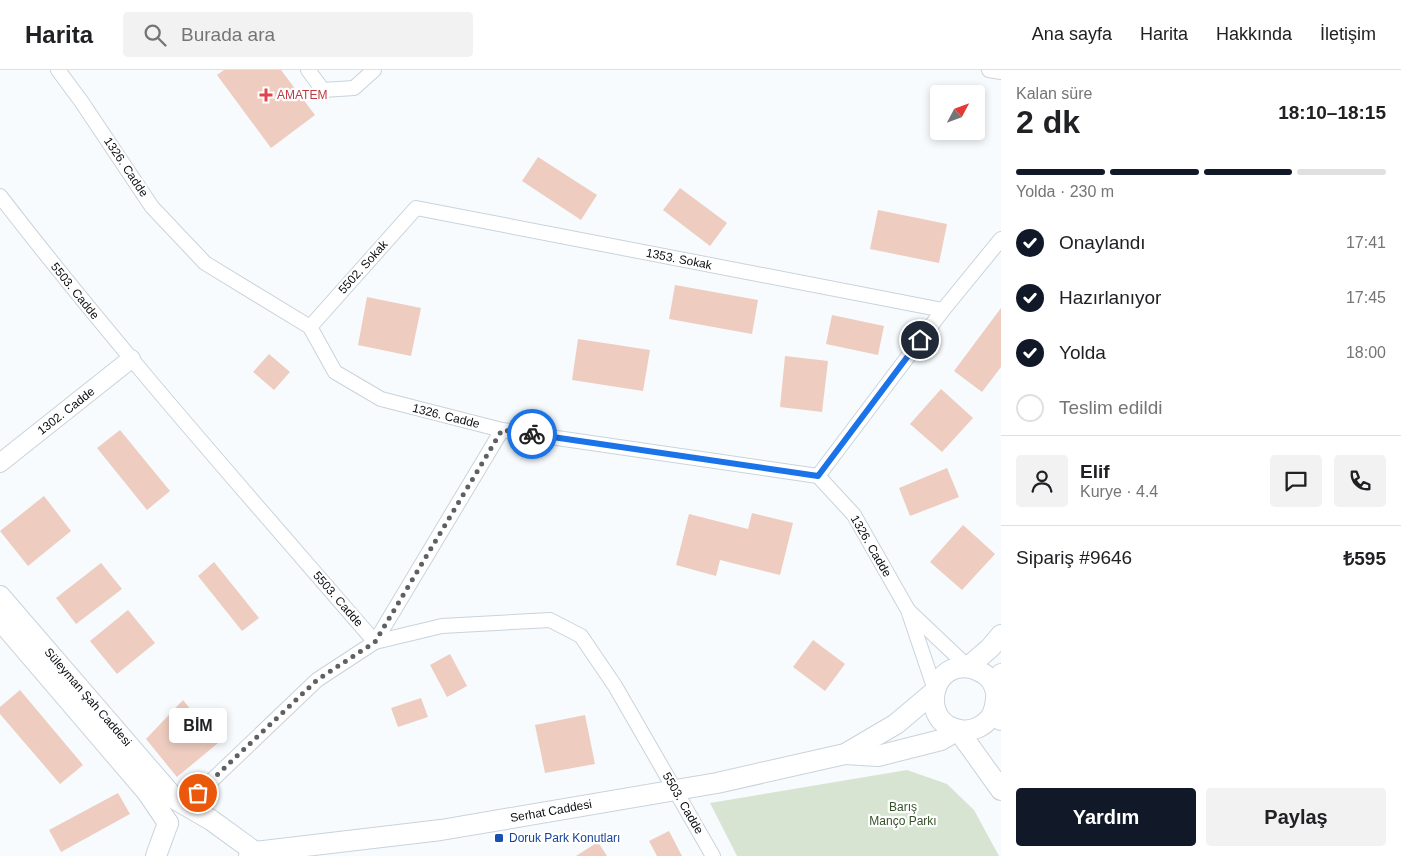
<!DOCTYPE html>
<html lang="tr">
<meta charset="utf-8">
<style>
body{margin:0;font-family:Helvetica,sans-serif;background:#f2f2f2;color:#202124;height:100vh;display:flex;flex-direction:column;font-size:19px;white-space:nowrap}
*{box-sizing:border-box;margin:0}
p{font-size:16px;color:#757577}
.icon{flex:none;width:28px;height:28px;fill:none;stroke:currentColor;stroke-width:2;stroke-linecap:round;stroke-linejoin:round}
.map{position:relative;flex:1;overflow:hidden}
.side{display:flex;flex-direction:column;background:#fff;width:400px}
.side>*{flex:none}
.needle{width:32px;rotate:49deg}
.fabs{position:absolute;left:930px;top:15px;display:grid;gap:10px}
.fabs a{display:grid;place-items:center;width:55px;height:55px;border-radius:5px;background:#fff;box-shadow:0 2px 8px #0003;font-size:25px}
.pin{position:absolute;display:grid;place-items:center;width:42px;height:42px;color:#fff;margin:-21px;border:2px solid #fff;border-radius:50%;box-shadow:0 1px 5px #0007}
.courier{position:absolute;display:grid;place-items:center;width:50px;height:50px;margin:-25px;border:4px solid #1a73e8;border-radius:50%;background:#fff;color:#222;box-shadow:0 1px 6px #0007}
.bubble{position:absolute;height:35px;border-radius:5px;background:#fff;box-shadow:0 2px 8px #0003;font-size:16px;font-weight:600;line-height:35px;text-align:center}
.overview em{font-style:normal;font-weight:600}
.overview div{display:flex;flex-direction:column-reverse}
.overview{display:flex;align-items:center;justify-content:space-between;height:85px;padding:0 15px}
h1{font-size:32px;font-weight:600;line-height:38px}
.bar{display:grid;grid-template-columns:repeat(4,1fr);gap:8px 5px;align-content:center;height:60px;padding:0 15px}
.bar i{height:6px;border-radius:4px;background:#e0e0e0}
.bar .on{background:#111827}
.bar p{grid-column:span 4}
.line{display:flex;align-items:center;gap:12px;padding:0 15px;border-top:1px solid #e0e0e0}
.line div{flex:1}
.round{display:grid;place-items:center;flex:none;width:52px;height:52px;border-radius:5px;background:#f2f2f2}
ol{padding:0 15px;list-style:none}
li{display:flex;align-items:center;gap:15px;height:55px}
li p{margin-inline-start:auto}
li .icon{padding:5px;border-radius:50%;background:#111827;color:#fff;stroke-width:4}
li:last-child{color:#757577}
li i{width:28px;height:28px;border:2px solid #e0e0e0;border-radius:50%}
.button{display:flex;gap:10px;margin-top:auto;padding:10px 15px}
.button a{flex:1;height:58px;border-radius:5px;background:#111827;color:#fff;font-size:20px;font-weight:600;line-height:58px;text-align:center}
.button a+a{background:#f2f2f2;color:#202124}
header{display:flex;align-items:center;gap:30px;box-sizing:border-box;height:70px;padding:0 25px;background:#fff;border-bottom:1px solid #e0e0e0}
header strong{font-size:24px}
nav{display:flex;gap:28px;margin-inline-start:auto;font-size:18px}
.search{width:350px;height:45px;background:#f2f2f2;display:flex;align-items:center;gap:12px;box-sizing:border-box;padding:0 18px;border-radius:5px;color:#757577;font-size:19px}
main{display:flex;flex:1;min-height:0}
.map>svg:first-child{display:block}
.green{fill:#d7e4d2}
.building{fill:#eeccc0}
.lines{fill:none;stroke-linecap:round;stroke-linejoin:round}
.minor-casing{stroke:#c9d3db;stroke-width:16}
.tertiary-casing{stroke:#c9d3db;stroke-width:20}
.secondary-casing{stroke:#c9d3db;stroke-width:22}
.minor{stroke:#fff;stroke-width:14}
.tertiary{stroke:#fff;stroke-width:18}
.secondary{stroke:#fff;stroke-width:20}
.done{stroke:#5e6164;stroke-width:5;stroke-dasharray:0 9}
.route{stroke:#1a73e8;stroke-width:6}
.health-dot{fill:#e0444e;stroke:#fff;stroke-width:2}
.transit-dot{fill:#1a4fb4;stroke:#fff;stroke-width:2}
.labels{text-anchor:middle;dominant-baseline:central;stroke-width:4.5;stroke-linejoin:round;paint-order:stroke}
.health-label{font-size:12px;fill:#be3a42;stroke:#fff;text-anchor:start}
.street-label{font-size:12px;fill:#0b0e11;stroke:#fff}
.park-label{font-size:12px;fill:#355129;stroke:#fff}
.transit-label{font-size:12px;fill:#164399;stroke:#fff;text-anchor:start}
</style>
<header>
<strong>Harita</strong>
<div class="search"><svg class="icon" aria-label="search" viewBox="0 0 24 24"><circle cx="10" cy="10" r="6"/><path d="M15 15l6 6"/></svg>Burada ara</div>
<nav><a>Ana sayfa</a><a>Harita</a><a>Hakkında</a><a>İletişim</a></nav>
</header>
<main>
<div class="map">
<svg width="1001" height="786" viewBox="0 0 1001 786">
<rect width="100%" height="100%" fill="#f7fbfe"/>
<polygon class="green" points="907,700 947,714 974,740 999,786 737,786 710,733"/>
<g class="building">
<polygon points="224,0 281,0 315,45 271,78 217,5"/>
<polygon points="538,87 597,125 581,150 522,111"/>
<polygon points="680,118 727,153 710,176 663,140"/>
<polygon points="878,140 947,154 939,193 870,179"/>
<polygon points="675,215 758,230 752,264 669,249"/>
<polygon points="367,227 421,238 411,286 358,275"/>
<polygon points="1001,238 1001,297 982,322 954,301"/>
<polygon points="832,245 884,256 878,285 826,274"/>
<polygon points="578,269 650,280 643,321 572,310"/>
<polygon points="269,284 290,302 274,320 253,302"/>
<polygon points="785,286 828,291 822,342 780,337"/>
<polygon points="941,319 973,348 942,382 910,354"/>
<polygon points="120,360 170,421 147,440 97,378"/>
<polygon points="947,398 959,427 910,446 899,418"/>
<polygon points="44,426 71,461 28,496 0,461"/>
<polygon points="752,443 793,453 780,505 720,490 716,506 676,495 689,444 748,459"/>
<polygon points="963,455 995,484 962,520 930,492"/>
<polygon points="214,492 259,548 242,561 198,506"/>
<polygon points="101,493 122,519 76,554 56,528"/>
<polygon points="128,540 155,573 117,604 90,571"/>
<polygon points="813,570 845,594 825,621 793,597"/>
<polygon points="450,584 467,616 447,627 430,595"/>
<polygon points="20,620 83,695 60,714 0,644 0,637"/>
<polygon points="421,628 428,647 398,657 391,638"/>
<polygon points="183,630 218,673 177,707 146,669"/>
<polygon points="585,645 595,694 545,703 535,655"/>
<polygon points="118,723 130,744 61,782 49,760"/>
<polygon points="669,761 682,786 657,786 649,771"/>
<polygon points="598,772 607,786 576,786"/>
</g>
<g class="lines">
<g class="minor-casing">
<g id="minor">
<polyline points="58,0 81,31 152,137 205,193 310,257 335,302 381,329 502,360 818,406 854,445 908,540 935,620"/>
<polyline points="308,0 323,20 354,18 374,0"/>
<polyline points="989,0 1001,2"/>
<path d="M0,126C119,280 248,425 375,572"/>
<polyline points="310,257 416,138 943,240"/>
<polyline points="818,406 943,240 1001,169"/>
<polyline points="910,542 968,597"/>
<polyline points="375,572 442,556 550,550 581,566 615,616 713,786"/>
<polyline points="185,736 317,610 375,572 502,360"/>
</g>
</g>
<g class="tertiary-casing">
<polyline id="tertiary" points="0,393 131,289"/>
</g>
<g class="secondary-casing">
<g id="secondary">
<polyline points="0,526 175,729 211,750 255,782"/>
<polyline points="0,550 147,722 168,753"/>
<polyline points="968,597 990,578 1001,565"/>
<path d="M1001,604C993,618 1000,635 990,648C983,657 971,662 960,660C917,653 931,586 974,599C982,602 991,607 994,616C998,626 999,639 1001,650"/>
<polyline points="958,660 1001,720"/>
<polyline points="845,684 878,686 941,670 958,660"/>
<polyline points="156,786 168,753"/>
<polyline points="249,786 255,782 441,760 717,713 845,684 896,654 934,622"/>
</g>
</g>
<use href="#minor" class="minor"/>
<use href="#tertiary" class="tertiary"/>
<use href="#secondary" class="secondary"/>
</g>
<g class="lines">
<polyline class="done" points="198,723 317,610 375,572 502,360 532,364"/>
<polyline class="route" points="532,364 818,406 920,270"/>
</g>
<path class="health-dot" d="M263.5 17.5h5v5h5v5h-5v5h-5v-5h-5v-5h5z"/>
<rect class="transit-dot" x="494" y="763" width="10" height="10" rx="2.5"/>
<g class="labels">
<g class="health-label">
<text x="277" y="25">AMATEM</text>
</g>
<g class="street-label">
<text transform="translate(126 97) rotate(56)">1326. Cadde</text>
<text transform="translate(679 189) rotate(11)">1353. Sokak</text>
<text transform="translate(363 197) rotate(-48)">5502. Sokak</text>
<text transform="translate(75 221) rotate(51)">5503. Cadde</text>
<text transform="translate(66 341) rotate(-38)">1302. Cadde</text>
<text transform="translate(446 346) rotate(14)">1326. Cadde</text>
<text transform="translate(871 476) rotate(60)">1326. Cadde</text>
<text transform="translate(338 529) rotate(49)">5503. Cadde</text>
<text transform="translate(88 627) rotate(49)">Süleyman Şah Caddesi</text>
<text transform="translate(683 733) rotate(60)">5503. Cadde</text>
<text transform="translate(551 741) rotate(-10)">Serhat Caddesi</text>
</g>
<g class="park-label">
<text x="903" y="737">Barış<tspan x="903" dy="14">Manço Parkı</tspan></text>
</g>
<g class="transit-label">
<text x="509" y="768">Doruk Park Konutları</text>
</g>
</g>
</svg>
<div class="fabs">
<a><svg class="needle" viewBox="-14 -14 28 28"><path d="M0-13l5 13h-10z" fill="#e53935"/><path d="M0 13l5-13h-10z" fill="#757577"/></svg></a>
</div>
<div class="pin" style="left:198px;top:723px;background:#ea580c"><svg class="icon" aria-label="bag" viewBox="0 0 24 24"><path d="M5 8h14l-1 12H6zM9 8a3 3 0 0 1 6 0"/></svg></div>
<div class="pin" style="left:920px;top:270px;background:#1f2937"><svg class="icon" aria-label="home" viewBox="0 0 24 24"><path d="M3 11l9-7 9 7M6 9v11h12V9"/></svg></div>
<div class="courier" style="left:532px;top:364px"><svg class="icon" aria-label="bike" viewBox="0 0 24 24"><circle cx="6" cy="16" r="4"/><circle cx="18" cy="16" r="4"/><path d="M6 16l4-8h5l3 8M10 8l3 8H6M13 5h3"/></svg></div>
<div class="bubble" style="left:169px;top:638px;width:58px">BİM</div>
</div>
<section class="side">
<div class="overview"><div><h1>2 dk</h1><p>Kalan süre</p></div><em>18:10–18:15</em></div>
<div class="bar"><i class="on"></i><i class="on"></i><i class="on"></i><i></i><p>Yolda · 230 m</p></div>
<ol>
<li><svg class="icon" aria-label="check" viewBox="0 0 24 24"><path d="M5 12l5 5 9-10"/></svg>Onaylandı<p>17:41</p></li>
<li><svg class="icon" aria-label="check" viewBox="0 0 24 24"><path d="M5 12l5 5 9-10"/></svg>Hazırlanıyor<p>17:45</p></li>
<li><svg class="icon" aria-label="check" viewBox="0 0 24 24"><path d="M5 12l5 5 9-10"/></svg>Yolda<p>18:00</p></li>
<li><i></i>Teslim edildi</li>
</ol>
<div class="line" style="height:90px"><a class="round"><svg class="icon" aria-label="person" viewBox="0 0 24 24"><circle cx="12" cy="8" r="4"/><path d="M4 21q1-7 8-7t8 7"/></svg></a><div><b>Elif</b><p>Kurye · 4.4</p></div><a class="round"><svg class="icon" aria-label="chat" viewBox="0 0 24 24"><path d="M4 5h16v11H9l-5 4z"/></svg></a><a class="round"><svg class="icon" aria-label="phone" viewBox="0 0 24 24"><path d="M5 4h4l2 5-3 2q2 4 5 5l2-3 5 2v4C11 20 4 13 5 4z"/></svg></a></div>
<div class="line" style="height:65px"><div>Sipariş #9646</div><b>₺595</b></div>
<div class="button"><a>Yardım</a><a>Paylaş</a></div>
</section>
</main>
